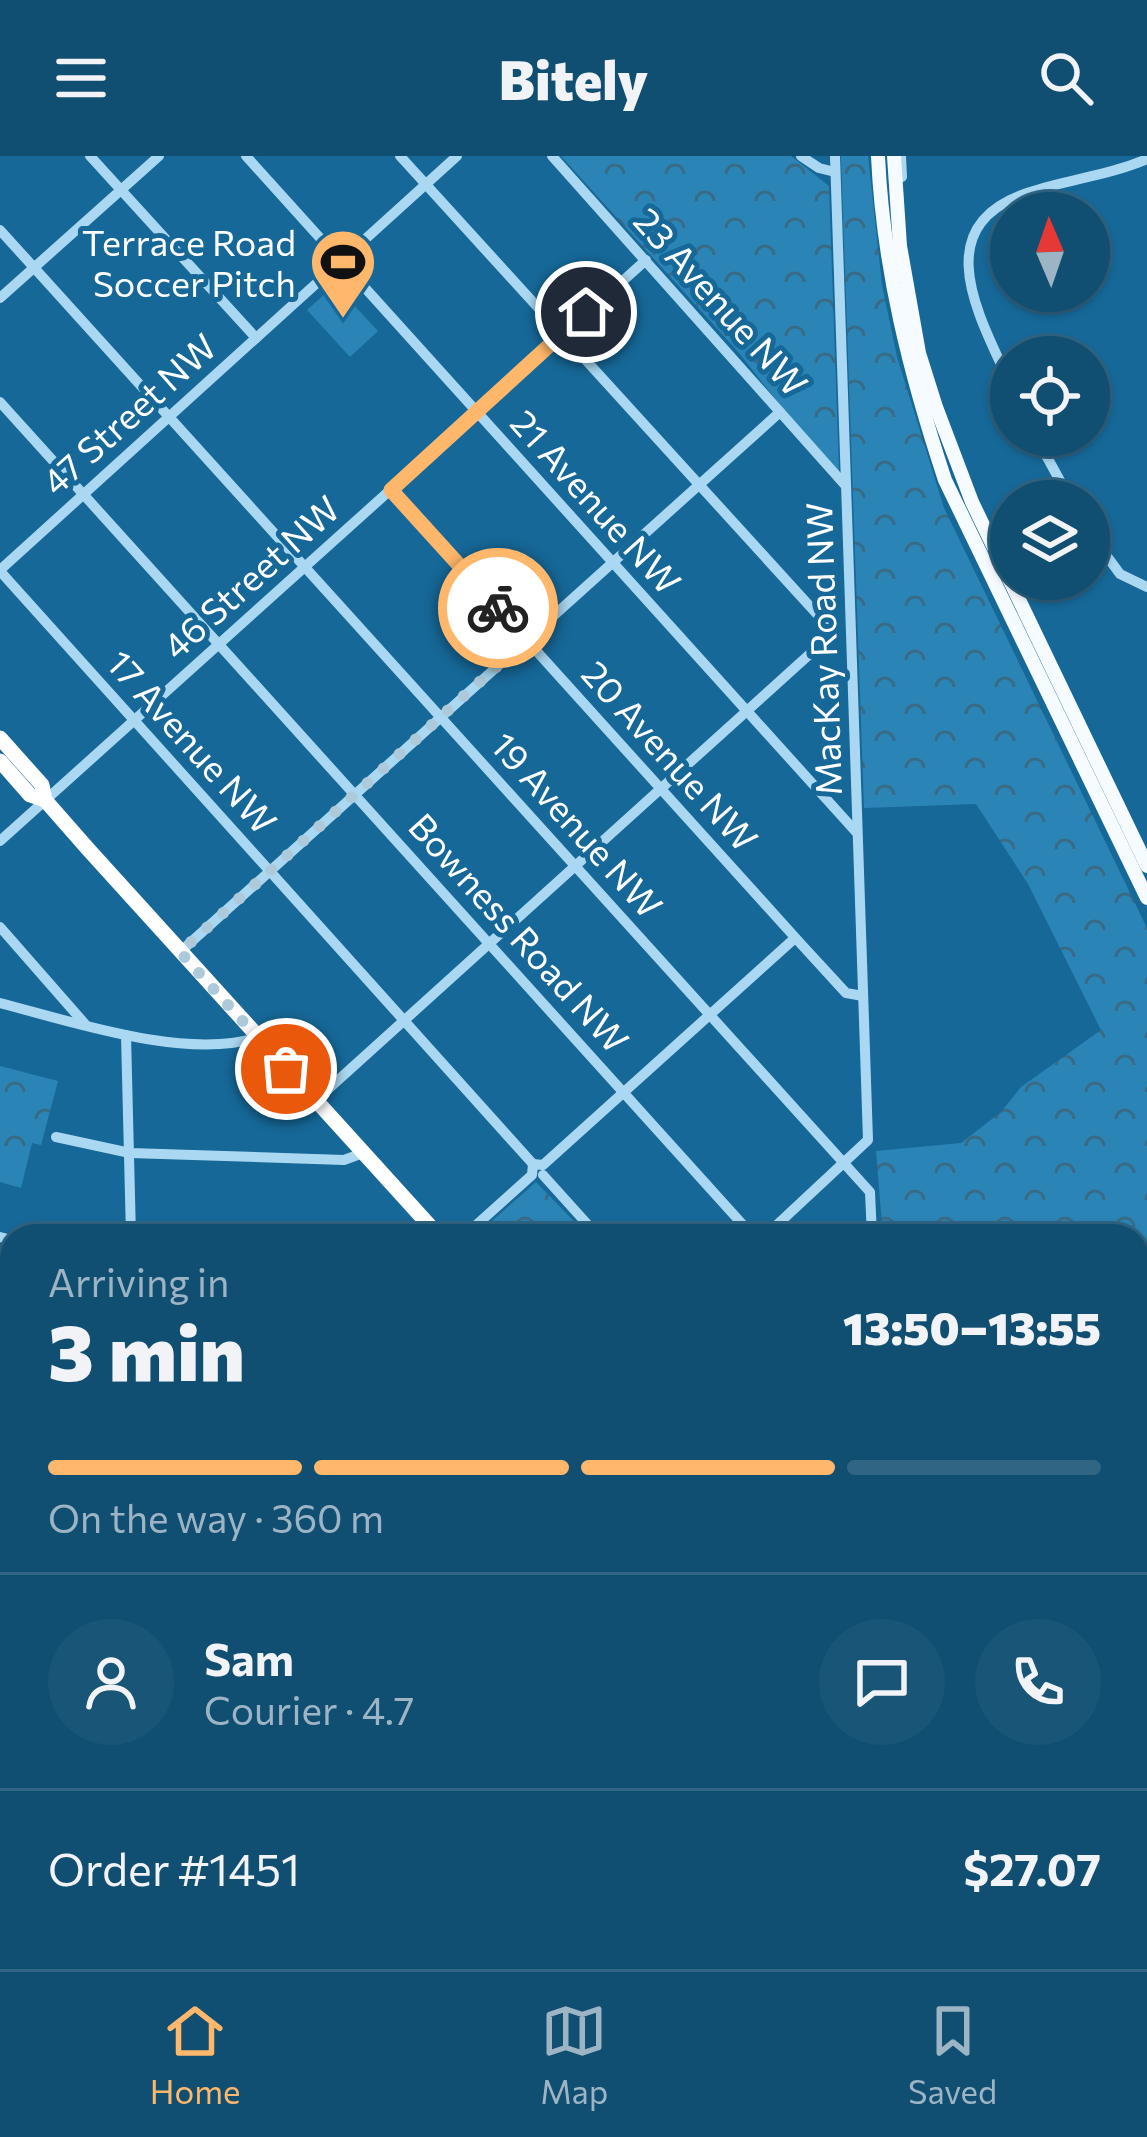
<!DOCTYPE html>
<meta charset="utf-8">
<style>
body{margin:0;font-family:Commissioner,sans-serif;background:#195577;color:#f1f3f6;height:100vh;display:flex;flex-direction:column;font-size:45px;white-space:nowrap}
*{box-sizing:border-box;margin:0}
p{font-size:39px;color:#9cb4c4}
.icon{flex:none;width:66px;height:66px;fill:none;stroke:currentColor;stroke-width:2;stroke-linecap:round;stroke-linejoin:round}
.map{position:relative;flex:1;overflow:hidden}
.sheet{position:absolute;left:0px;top:1068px;width:1149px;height:747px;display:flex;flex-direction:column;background:#104e72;border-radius:36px 36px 0 0;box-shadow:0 3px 9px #0004,0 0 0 3px #306584}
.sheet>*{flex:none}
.needle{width:78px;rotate:358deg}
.buttons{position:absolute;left:990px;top:36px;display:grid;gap:24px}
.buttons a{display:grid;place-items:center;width:120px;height:120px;border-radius:50%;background:#104e72;box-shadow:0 3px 9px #0004,0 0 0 3px #306584;font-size:60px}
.pin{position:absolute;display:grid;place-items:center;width:102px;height:102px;color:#fff;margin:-51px;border:6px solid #fff;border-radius:50%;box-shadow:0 3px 12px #0007}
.courier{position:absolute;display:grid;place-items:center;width:120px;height:120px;margin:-60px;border:9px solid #ffb86b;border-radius:50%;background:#fff;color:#222;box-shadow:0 3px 15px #0007}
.head em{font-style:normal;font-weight:800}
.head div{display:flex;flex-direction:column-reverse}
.head{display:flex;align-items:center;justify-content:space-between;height:204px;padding:0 48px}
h1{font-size:78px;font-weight:800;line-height:90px}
.bar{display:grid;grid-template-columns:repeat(4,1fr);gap:18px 12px;align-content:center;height:144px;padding:0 48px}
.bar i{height:15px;border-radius:9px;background:#306584}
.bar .on{background:#ffb86b}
.bar p{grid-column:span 4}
.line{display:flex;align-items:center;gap:30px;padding:0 48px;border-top:3px solid #306584}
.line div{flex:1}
.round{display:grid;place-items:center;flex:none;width:126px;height:126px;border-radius:63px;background:#195577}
header{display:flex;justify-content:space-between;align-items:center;height:156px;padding:0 48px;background:#104e72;font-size:54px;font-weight:800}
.tabs{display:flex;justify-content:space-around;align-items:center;height:168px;border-top:3px solid #306584;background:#104e72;font-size:33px;color:#9cb4c4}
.tabs a{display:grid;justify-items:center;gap:6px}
.tabs .on{color:#ffb86b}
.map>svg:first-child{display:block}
.grass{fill:#2a84b6}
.park{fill:url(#park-crowns)}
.water{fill:url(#water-ripples);stroke:#9cd6f4;stroke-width:3}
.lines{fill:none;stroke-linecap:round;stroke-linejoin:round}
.stream{stroke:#9cd6f4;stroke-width:3}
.minor{stroke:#aad8f2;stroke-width:10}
.major{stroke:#f5fbff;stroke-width:14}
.highway{stroke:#fff;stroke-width:15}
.rail-casing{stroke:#fff;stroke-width:8}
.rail{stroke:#166898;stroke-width:3;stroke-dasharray:9;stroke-linecap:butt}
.done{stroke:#adcadb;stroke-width:12;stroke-dasharray:0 21.6}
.route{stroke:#ffb86b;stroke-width:15}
.labels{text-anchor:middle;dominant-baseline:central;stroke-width:10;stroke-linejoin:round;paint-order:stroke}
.poi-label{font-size:36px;fill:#fff;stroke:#166898;text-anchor:end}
.street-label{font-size:36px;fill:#fff;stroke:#166898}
</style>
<header><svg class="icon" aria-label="menu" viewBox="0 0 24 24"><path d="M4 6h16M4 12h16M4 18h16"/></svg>Bitely<svg class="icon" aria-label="search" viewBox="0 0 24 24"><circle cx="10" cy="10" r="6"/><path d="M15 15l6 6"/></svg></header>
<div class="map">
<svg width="1147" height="1813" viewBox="0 0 1147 1813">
<defs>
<pattern id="park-crowns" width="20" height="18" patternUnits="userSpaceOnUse" patternTransform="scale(3)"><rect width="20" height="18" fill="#2a84b6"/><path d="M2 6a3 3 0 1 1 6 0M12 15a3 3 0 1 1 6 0" fill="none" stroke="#396b86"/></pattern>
<pattern id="water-ripples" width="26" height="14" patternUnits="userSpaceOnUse" patternTransform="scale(3)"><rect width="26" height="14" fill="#4e87a7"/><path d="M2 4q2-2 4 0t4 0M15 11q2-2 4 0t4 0" fill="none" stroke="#4d6f83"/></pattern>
</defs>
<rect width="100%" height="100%" fill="#166898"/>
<polygon class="grass" points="335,129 378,175 350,201 307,154"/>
<g class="park">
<polygon points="561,0 791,0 829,30 839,315 783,253 740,198"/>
<polygon points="841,0 868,0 882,129 897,201 944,352 1147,772 1147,1297 1137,1298 1137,1080 883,1080 876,995 961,987 1001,956 1021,931 1101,874 1028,728 976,648 864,652"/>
<polygon points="0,910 58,925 41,989 32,987 21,1032 0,1026"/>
<polygon points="536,1026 588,1080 475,1080"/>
<polygon points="0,1382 12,1390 12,1803 634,1803 645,1813 0,1813"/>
<polygon points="715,1803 884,1803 889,1813 724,1813"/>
</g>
<g class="water">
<polygon points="0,1108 12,1113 12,1256 0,1251"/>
<polygon points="887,1803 1032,1803 1039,1813 893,1813"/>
</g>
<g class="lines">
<g class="stream">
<polyline points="229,1812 239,1803"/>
<polyline points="364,1813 370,1803"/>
</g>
<g class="minor">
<polyline points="90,0 256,182"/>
<polyline points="246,0 857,677"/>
<polyline points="400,0 836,479"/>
<polyline points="552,0 845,329"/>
<polyline points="801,0 819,12 835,16"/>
<polyline points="901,0 902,21"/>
<polyline points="0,74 870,1036 872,1080"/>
<polyline points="0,142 159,0"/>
<path d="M1011,230C981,163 924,69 1030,36C1069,23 1110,19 1147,3"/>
<polyline points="0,246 753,1080"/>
<polyline points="1035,279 1071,345"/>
<polyline points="391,334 801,788 846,837 863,840"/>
<polyline points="1089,376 1120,418 1147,431"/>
<polyline points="0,414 457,0"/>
<polyline points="0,415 533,1008"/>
<polyline points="0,685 646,104"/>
<polyline points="0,771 85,868"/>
<polyline points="180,796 780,256"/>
<path d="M0,847C70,865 188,905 258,881"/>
<polyline points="126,879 131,1080"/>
<polyline points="315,945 832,478"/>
<polyline points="56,981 130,997 344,1004 363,997"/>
<polyline points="543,1019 598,1080"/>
<polyline points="464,1080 532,1019 533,1008 543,1009 795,782"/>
<polyline points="765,1080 868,984 835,0"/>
<polyline points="0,1081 12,1084"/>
</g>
<g class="major">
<path d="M878,0C883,112 910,218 945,324L1147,742"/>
<polyline points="894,0 900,90 919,197 936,251 972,346 1147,710"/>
<polyline points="1137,1606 1147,1613"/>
<polyline points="1137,1624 1147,1629"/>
</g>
<g class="highway">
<polyline points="0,582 42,629 45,644 88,693 439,1080"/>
<polyline points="0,605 30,639 45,644"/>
<polyline points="1137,1306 1147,1305"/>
<polyline points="1137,1325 1147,1322"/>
<polyline points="1137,1501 1147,1503"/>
</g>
<g class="rail-casing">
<g id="rail">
<polyline points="0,1341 12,1349"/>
<polyline points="685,1803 695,1813"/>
</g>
</g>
<use href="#rail" class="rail"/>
</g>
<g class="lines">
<polyline class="done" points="286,913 180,796 526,484 498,452"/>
<polyline class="route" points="498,452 391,334 586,156"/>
</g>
<defs>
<g id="stadium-pin" transform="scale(3.45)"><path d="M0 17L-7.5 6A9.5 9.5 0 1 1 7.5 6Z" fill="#ffb86b" stroke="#166898"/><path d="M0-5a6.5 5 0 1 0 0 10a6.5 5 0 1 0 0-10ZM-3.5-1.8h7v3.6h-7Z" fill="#111"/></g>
</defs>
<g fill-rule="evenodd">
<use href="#stadium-pin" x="343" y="106"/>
</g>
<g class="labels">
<g class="poi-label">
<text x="296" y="85">Terrace Road<tspan x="296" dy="41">Soccer Pitch</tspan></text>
</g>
<g class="street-label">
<text transform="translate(722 145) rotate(48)">23 Avenue NW</text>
<text transform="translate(128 257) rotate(-42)">47 Street NW</text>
<text transform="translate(597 345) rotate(48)">21 Avenue NW</text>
<text transform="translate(250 420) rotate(-42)">46 Street NW</text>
<text transform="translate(822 493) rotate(-92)">MacKay Road NW</text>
<text transform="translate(193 585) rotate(48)">17 Avenue NW</text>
<text transform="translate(671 599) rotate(48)">20 Avenue NW</text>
<text transform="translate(578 668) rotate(48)">19 Avenue NW</text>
<text transform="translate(520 776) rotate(48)">Bowness Road NW</text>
</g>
</g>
</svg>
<div class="buttons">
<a><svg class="needle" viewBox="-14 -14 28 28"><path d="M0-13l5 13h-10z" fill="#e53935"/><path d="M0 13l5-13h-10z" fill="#9cb4c4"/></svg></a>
<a><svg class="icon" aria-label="locate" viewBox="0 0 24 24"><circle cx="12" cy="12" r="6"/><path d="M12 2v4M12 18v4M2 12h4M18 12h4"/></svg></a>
<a><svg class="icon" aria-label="layers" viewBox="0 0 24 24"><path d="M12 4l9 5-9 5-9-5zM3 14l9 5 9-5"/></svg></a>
</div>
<div class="pin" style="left:286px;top:913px;background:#ea580c"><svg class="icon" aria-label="bag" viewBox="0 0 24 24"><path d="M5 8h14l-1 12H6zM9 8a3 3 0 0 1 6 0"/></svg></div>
<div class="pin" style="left:586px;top:156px;background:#1f2937"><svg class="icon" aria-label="home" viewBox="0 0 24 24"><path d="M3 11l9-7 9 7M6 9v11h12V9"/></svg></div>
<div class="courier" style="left:498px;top:452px"><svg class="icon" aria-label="bike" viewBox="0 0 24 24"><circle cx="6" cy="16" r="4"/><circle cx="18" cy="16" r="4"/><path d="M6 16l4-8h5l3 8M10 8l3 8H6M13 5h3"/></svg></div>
<section class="sheet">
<div class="head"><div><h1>3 min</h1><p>Arriving in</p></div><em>13:50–13:55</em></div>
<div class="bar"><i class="on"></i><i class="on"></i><i class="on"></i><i></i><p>On the way · 360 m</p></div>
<div class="line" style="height:216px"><a class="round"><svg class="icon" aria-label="person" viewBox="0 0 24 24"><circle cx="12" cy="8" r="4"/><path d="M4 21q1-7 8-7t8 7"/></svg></a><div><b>Sam</b><p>Courier · 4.7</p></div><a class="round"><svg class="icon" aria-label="chat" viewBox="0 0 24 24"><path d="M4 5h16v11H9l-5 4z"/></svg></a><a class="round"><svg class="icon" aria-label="phone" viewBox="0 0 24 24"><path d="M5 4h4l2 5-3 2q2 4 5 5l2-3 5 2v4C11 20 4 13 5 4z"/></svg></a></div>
<div class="line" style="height:156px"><div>Order #1451</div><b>$27.07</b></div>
</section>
</div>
<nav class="tabs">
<a class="on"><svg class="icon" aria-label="home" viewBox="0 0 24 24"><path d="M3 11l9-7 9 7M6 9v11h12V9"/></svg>Home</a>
<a><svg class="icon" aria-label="map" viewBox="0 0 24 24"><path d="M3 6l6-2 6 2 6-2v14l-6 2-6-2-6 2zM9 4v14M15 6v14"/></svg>Map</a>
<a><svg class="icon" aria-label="saved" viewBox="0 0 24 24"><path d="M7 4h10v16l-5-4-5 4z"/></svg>Saved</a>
</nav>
